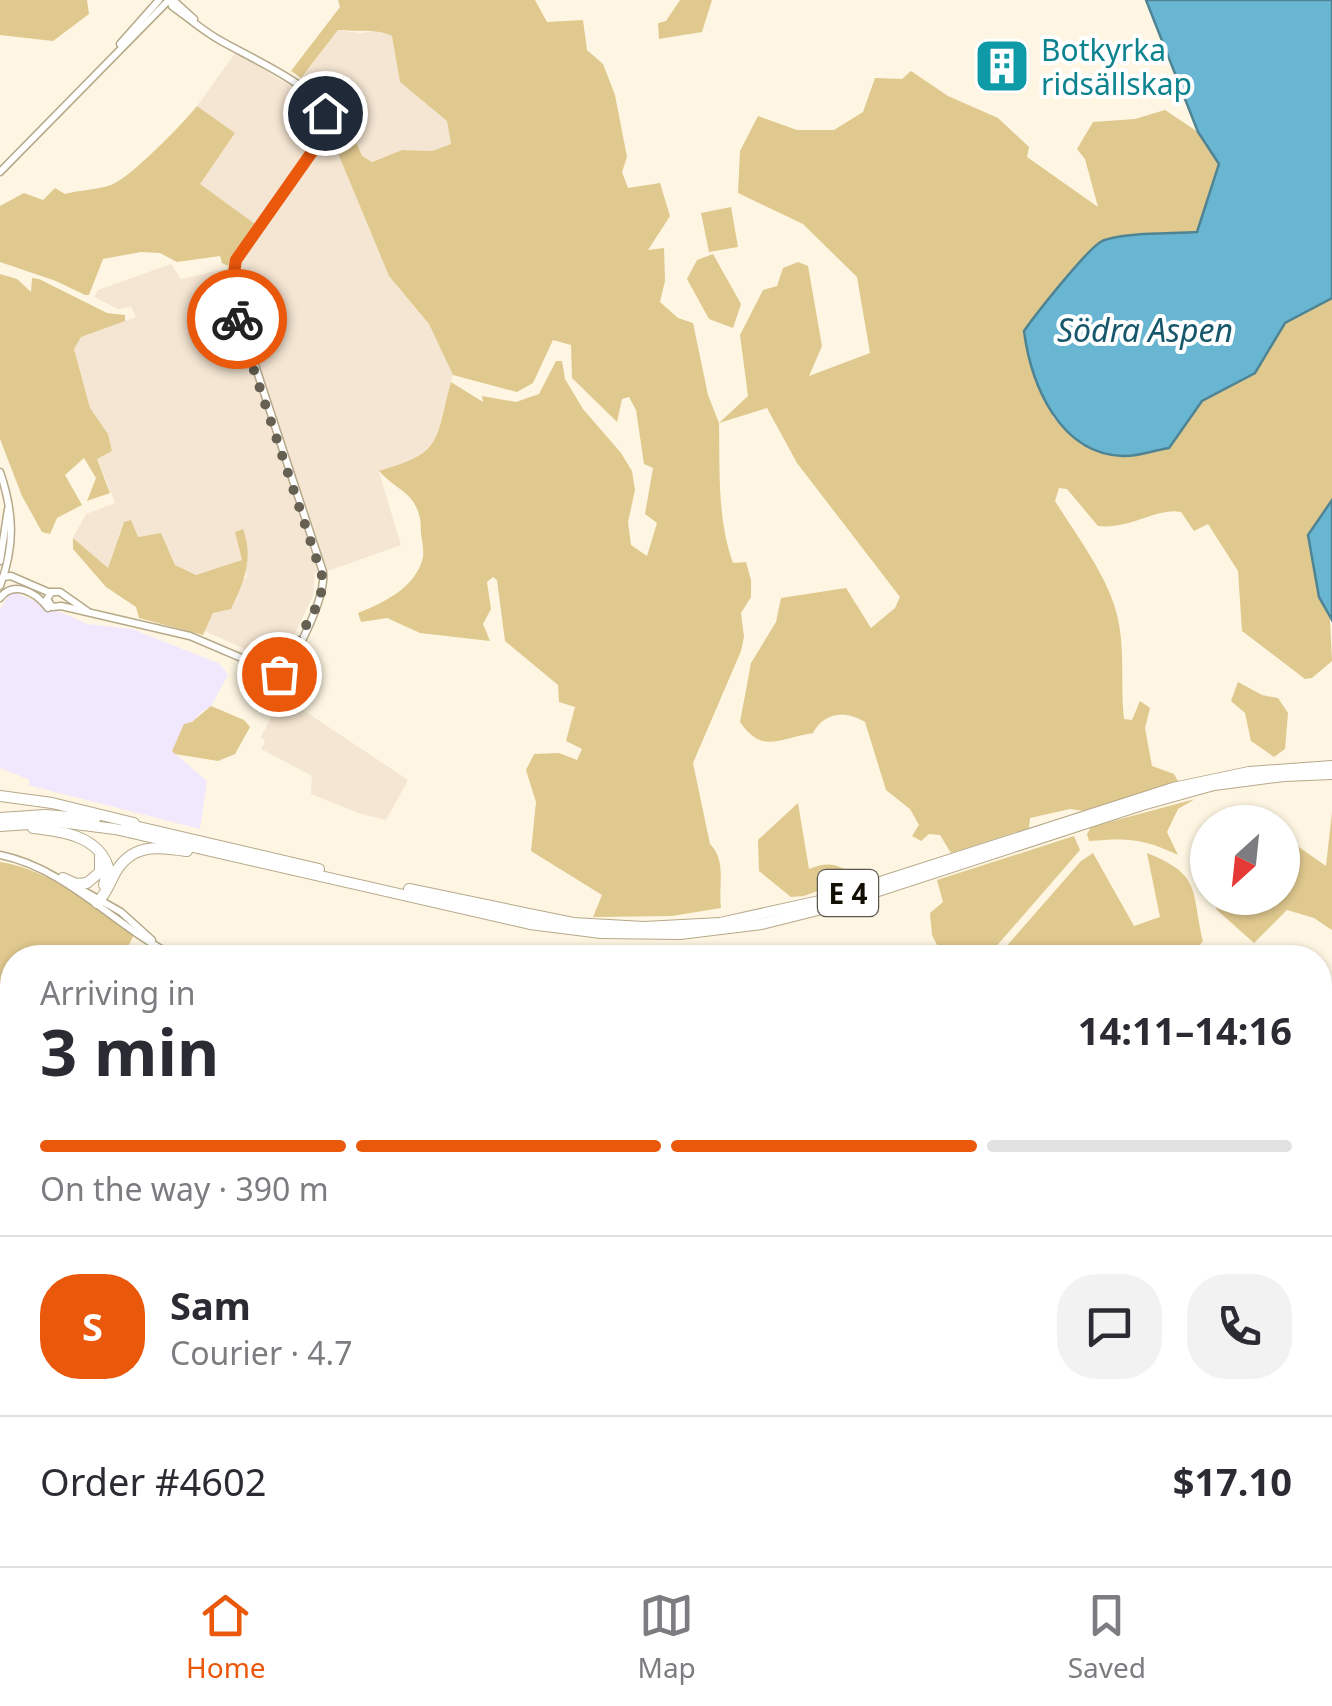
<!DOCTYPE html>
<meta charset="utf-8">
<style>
body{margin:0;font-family:"Noto Sans",sans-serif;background:#f2f2f3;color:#2b2b33;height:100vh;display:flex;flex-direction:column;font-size:38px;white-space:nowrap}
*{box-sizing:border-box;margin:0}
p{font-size:32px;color:#7c7c81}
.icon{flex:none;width:55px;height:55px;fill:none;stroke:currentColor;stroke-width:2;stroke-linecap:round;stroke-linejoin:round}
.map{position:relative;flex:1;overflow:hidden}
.panel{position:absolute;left:0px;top:945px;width:1332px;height:622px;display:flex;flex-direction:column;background:#fff;border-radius:40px 40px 0 0;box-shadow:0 2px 8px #0004}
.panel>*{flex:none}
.needle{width:65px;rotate:207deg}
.fabs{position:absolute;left:1190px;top:805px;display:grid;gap:20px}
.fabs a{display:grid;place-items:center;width:110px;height:110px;border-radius:50%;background:#fff;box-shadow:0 2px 8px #0004;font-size:50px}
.pin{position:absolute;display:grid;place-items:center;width:85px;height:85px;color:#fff;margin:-42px;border:5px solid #fff;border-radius:50%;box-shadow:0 2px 10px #0007}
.courier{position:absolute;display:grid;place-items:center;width:100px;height:100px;margin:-50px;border:8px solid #ea580c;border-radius:50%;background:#fff;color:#222;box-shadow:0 2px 12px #0007}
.head em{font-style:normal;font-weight:700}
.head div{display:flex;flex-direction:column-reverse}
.head{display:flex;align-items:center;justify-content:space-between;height:170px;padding:0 40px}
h1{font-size:65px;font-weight:700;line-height:75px}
.bar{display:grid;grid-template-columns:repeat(4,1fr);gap:15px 10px;align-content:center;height:120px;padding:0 40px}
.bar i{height:12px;border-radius:8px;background:#e1e1e2}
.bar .current{background:#ea580c}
.bar p{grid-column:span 4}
.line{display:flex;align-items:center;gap:25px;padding:0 40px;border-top:2px solid #e1e1e2}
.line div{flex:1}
.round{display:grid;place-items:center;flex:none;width:105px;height:105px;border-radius:40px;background:#f2f2f3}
.tabs{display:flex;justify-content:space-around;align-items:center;height:140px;border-top:2px solid #e1e1e2;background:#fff;font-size:28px;color:#7c7c81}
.tabs a{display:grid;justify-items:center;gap:5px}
.tabs .current{color:#ea580c}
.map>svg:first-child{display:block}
.commercial{fill:#f2e8fd}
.industrial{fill:#f5e6d3}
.green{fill:#e0c98f}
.water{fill:#68b6d2;stroke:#4f8494;stroke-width:2.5}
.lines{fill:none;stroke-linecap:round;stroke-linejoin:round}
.secondary-casing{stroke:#b6a989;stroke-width:9}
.highway-casing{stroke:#b6a989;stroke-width:12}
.secondary{stroke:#fff;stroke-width:6}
.highway{stroke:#fff;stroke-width:10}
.done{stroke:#666052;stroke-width:10;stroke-dasharray:0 18}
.route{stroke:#ea580c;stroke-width:12}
.labels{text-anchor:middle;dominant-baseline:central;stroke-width:8;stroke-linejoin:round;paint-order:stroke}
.shield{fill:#fff;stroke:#5a574f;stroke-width:2.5}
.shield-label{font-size:28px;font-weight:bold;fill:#140f04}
.culture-label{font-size:30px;fill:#0d838f;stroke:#fff;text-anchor:start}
.water-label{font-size:32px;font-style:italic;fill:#17576b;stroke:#fff}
</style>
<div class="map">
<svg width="1332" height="1566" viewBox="0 0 1332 1566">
<rect width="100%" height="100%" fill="#fef6e2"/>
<polygon class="commercial" points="11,591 88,624 132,629 218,663 225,670 228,675 211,706 200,713 172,751 207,781 200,829 28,785 30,780 0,768 0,610"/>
<g class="industrial">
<polygon points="338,30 361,33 381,30 392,36 400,82 447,121 451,144 432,151 402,150 371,162 362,156 346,114 335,114 334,136 337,151 389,276 429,324 453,375 434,445 417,460 379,472 401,545 328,571 315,572 313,596 282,660 275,663 205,631 213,613 247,576 235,533 242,560 196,575 175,565 161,533 138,537 123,523 108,569 73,538 86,514 115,503 97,458 112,451 108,434 90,409 74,349 80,337 136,317 131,307 118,309 94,297 98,290 171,264 181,279 226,269 254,224 199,184 235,133 197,106 236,52 282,81 290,73 300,80"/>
<polygon points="282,696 408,780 386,820 361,814 311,794 312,776 261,749 265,741 261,737"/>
</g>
<g class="green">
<polygon points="0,0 87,0 89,14 53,41 0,35"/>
<path d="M338,0H535L547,22L583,20L587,50L603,64L615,95L627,157L622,172L628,188L660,183L670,216L648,250L664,248L665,281L660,302L678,318L693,323L708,395L719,423L748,396L740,335L763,290L777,286L783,268L798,262L808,266L822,346L809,376L870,353L857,277L803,224L738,193L740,151L758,116L797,130H834L863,112L875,78L902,79L911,71L948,96L998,118L1029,147L1027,157L1098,207L1085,159L1077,149L1093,122L1135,119L1165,110L1198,132L1219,164L1197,232L1154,234L1102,242L1053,417L1083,446L1183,428L1201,401L1257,369L1285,323L1332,290V500L1325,517L1332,661L1312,678L1305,679L1242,631L1238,571L1208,524L1194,531L1181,512C1158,507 1129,530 1098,526L1067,489L1059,488L1055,501C1076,535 1105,572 1116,611C1126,647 1120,683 1124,719L1132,720L1140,701L1150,708L1145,728L1152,766L1174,774L1178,781L1084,811L1070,809L1030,818L1029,828L951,853L940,835L929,834L921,841L912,836L919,825L910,809L886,790L865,722C847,710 823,712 813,733C779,738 763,755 740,722L751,663L776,622L781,598L846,588L871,628L895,608L900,597L797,463L767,408L719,423C720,471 717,518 733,563L746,562L751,580V597L741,613L744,637L741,651L693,763L710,844C727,861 718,885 721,908L672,916L593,917L602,895L531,851L536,802L526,770L534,754L559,753L577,760L582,749L566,741L575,707L559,702L558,685L505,641L497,580L493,577L487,582L491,609L483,624L490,641L420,633L387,618L361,622L358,613C383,603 416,588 423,557C424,551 422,540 421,533C421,522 420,513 414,503C407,491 390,484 379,471C444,452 434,443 451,382L483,402L482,396L516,402L539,394L556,361H562L565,379L583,409L621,453L632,471L635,490L628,522L631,545L647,556L657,523L645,514L653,468L644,464L636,410L629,397L622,399L617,422L572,378L571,345L553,340L533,383L517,392L453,375L429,324L389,276L337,151L334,114L343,110L362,156L372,162L402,150L432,151L451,144L447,121L400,82L392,36C377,28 357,32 338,30L301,78L291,71L340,7Z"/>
<polygon points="680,0 712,0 702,32 659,39 658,23 666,21"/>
<path d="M197,106L235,133L200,184L255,224L228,266L222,263L220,256L177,262L160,253L141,252L103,259L89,295H85L56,281L0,262V206L24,193L43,200L55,188L65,194C80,190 95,190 111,185C129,179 183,124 197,106Z"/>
<polygon points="731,207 738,247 709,252 701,213"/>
<polygon points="713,254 741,304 733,328 709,319 687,279 697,260"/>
<polygon points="0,274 17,279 31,292 32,278 39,279 107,313 125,315 125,321 81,337 74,349 90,408 108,434 112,451 97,459 110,493 87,501 96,478 84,458 65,475 82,505 57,518 50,534 42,532 22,496 0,439"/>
<path d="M131,520L138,537L161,533L175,565L196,575L242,560L235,532L243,529C254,559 244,582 231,609L213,613L203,635L139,618L136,607L106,587L73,549V538L108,568L124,522Z"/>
<polygon points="1238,682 1262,695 1278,698 1288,713 1285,749 1274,757 1251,741 1245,713 1231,701"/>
<polygon points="211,706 244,720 250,727 235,754 218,761 175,754 172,751 184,724 192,722"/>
<path d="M1195,799L1178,809L1167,832L1178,855C1142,838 1127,838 1089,841L1087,834L1091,827Z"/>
<path d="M798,803L809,869C830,861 837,864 857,876L804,896L791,897L759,871L758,840Z"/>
<polygon points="1332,812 1332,930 1314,918 1287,910 1254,943 1217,910 1212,898 1282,898 1283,836 1326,866"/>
<polygon points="1074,836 1080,850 987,957 943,957 932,935 930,913 943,902 937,880"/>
<path d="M1093,853L1134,926L1160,917L1147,853C1202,875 1191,890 1203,941L1193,954L1186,958L997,957L1081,861Z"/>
<path d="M0,862C45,868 99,907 134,935L126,950L133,957L12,958V1020L0,1022Z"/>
<polygon points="37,1555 135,1555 136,1566 27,1566"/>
<polygon points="931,1555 1280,1555 1289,1566 968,1566 965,1562 957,1566 922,1566"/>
</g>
<g class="water">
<path d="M1146,0H1332V298L1285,323L1255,373L1202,401L1169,448C1155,450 1137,457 1123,456C1059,454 1031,384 1024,331C1036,314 1087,249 1102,241C1122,232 1174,234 1197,232L1219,164L1198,132Z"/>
<polygon points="1332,500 1332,620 1319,597 1308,535"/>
<polygon points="1332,1087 1332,1566 1323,1566 1310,1555 1320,1555 1320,1117 1330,1103 1326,1098"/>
</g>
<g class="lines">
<g class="secondary-casing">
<g id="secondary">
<polyline points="173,0 194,19"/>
<polyline points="120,44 159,0"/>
<polyline points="0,172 169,0"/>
<path d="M0,472C14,513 15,546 0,586"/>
<polyline points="0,561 8,509"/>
<polyline points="3,577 11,576 48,592 60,592 87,611"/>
<path d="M51,593L47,599L52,607L61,606L190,636L279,674C297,658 326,596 323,572L231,292L236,261L319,142C325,133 328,123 325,112C315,85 242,54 216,38C201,29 187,17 172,6L170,0"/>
<path d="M0,598C13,580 36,592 48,608"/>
<path d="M0,855C67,868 119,930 178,958"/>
<polyline points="77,887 121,912 152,940"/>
<polyline points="0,1101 12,1111"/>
<polyline points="0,1112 12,1122"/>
<polyline points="0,1172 12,1153"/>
<polyline points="0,1180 12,1161"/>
<polyline points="752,1555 771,1566"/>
<polyline points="761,1555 778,1566"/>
<polyline points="1289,1555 1297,1566"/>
<polyline points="485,1566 491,1555"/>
</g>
</g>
<g class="highway-casing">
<g id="highway">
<polyline points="0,796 52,803 134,823"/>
<polyline points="0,818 45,815 95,819"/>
<polyline points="126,824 319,869"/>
<polyline points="0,826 59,822 115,829 530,924 601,933 680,934 762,924 826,908 1142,805 1214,785 1284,776 1332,774"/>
<path d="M33,828C62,831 98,836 108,867L104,885"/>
<polyline points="63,878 76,884 87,883 100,872 100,857"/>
<polyline points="409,889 573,923 644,927 720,923 824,900 1173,788 1249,772 1332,766"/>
<path d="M97,903C105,895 109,885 114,875C131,843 156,847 187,851"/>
</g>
</g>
<use href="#secondary" class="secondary"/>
<use href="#highway" class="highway"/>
</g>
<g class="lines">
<polyline class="done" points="237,319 324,582 318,604 279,674"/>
<polyline class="route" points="237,319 231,292 236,260 319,142 326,124 325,113"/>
</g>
<defs>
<g id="building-square" transform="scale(2.875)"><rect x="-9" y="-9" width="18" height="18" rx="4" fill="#0f9aa8" stroke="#fff"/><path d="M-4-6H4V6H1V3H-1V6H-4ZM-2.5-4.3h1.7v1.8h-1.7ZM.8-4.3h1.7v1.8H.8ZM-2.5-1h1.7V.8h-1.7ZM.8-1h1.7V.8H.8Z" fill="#fff"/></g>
</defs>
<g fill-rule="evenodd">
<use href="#building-square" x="1002" y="66"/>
</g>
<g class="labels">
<rect class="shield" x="818" y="870" width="60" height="46" rx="8"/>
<g class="shield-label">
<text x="848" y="893">E 4</text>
</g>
<g class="culture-label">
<text x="1041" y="49">Botkyrka<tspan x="1041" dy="34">ridsällskap</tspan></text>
</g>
<g class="water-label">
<text x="1145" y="329">Södra Aspen</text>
</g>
</g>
</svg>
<div class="fabs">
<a><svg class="needle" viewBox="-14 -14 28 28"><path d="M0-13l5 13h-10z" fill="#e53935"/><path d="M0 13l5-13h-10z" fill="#7c7c81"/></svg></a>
</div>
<div class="pin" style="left:279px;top:674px;background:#ea580c"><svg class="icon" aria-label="bag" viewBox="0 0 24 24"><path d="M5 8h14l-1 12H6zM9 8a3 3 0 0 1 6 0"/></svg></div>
<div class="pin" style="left:325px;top:113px;background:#1f2937"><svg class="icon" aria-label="home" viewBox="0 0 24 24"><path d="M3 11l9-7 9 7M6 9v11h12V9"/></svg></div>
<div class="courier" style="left:237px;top:319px"><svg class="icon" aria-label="bike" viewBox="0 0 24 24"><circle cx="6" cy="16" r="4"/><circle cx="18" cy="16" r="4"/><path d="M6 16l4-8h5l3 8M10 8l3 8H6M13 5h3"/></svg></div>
<section class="panel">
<div class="head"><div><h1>3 min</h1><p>Arriving in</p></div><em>14:11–14:16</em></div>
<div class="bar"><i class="current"></i><i class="current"></i><i class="current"></i><i></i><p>On the way · 390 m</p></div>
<div class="line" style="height:180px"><b class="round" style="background:#ea580c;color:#fff">S</b><div><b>Sam</b><p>Courier · 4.7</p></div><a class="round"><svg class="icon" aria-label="chat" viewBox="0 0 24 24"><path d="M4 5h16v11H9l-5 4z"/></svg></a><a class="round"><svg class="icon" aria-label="phone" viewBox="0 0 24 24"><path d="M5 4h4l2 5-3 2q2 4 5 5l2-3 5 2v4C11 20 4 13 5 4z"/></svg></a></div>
<div class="line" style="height:130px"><div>Order #4602</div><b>$17.10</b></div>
</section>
</div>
<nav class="tabs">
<a class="current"><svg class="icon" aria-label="home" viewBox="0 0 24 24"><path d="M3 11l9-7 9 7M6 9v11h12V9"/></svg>Home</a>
<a><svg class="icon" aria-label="map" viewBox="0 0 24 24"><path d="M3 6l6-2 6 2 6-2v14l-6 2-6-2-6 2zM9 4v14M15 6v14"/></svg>Map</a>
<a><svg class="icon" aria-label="saved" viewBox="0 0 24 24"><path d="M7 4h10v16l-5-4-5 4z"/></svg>Saved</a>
</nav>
